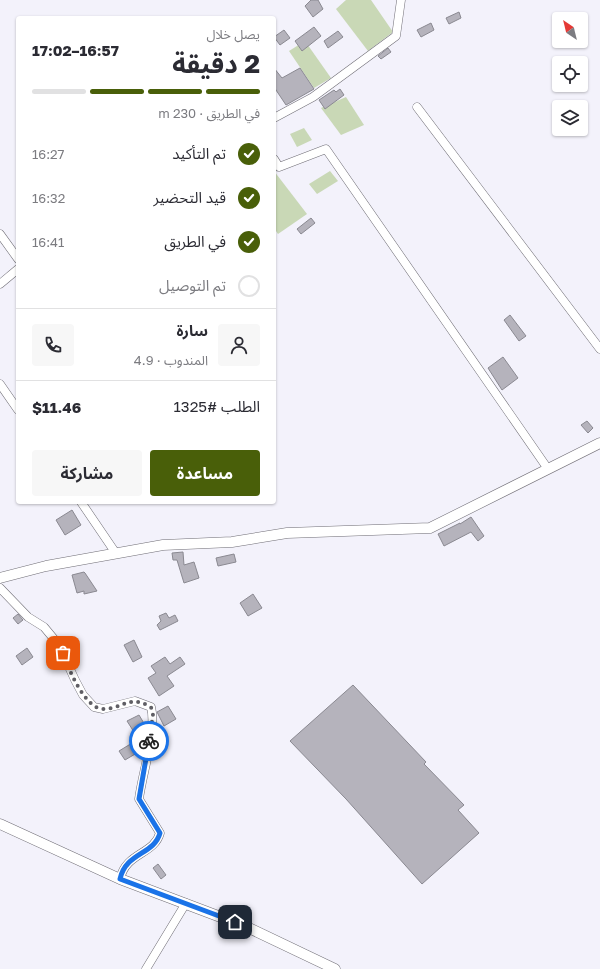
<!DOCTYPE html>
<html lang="ar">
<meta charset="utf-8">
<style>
body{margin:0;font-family:"Golos Text","Noto Sans Arabic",sans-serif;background:#f7f7f7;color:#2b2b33;direction:rtl;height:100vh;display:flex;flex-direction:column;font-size:15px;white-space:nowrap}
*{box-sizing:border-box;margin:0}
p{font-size:13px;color:#7c7c81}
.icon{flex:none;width:22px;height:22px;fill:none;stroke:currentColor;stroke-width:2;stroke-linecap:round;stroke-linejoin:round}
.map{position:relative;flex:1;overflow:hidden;direction:ltr}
.drawer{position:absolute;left:16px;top:16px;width:260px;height:488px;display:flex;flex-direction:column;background:#fff;border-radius:4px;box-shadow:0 1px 3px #0004;direction:rtl}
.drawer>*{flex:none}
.needle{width:26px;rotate:325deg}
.buttons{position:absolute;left:552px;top:12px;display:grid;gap:8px}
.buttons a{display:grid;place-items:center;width:36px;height:36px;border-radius:4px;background:#fff;box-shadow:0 1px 3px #0004;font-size:20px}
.pin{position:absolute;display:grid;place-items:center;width:34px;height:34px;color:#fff;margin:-17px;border-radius:8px;box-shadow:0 2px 6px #0006}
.courier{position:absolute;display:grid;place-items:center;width:40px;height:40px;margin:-20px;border:3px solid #1a73e8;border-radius:50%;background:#fff;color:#222;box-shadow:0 1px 5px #0007}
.summary em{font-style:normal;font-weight:700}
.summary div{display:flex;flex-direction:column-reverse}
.summary{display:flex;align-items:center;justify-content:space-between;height:68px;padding:0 16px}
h1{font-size:26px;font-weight:700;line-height:30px}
.bar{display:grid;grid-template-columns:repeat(4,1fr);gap:6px 4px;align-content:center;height:48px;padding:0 16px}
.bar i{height:5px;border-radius:3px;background:#e1e1e2}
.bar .selected{background:#495f09}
.bar p{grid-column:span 4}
.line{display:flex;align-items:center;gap:10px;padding:0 16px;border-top:1px solid #e1e1e2}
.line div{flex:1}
.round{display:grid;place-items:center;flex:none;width:42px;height:42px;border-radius:4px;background:#f7f7f7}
ol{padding:0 16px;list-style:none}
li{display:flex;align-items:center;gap:12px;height:44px}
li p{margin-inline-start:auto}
li .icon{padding:4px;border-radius:50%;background:#495f09;color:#fff;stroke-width:4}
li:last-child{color:#7c7c81}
li i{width:22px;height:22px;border:2px solid #e1e1e2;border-radius:50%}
.button{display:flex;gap:8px;margin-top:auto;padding:8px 16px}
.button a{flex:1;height:46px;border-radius:4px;background:#495f09;color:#fff;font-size:16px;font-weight:700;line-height:46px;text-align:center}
.button a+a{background:#f7f7f7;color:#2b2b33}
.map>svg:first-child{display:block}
.green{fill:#c9d8b6}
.building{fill:#b5b3bc;stroke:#8a8991}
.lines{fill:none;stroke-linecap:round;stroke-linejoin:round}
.minor-casing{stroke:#6f6d75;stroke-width:9}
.tertiary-casing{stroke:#6f6d75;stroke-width:11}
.minor{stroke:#fff;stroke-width:8}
.tertiary{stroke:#fff;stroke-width:10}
.done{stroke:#5f5e64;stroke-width:4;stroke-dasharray:0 7.2}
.route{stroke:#1a73e8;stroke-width:5}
</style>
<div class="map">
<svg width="600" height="969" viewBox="0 0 600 969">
<rect width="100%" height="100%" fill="#f3f2fb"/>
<g class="green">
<polygon points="346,0 371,0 393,32 368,51 336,9"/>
<polygon points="305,41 331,78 314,88 289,51"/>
<polygon points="346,97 364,125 341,135 321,108"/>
<polygon points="304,128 312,140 297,147 290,134"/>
<polygon points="274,171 307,214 278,234 274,228"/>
<polygon points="330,171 338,181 317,194 309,184"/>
</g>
<g class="building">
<polygon points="311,0 318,0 323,9 313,17 305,6"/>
<polygon points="459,12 461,18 449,24 446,18"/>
<polygon points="431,23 434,30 421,37 417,30"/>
<polygon points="314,27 321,36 302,51 295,41"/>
<polygon points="284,30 290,38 280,45 274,37"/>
<polygon points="338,31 343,37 328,48 324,41"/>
<polygon points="388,48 391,52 381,59 378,56"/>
<polygon points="274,68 282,78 300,68 314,89 286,105 274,87"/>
<polygon points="340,89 344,95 325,109 319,100 334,90 336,92"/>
<polygon points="311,218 315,223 301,234 297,229"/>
<polygon points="510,315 526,336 519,341 504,320"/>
<polygon points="503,357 518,378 502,390 488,368"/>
<polygon points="587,421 593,428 588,433 581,425"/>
<polygon points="72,510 81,525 65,535 56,520"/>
<polygon points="471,517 484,536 478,541 471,532 444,546 438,534 460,523 460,524"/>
<polygon points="183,552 184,565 194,562 199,578 184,583 177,560 173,560 172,553"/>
<polygon points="234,554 236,562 218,566 216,558"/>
<polygon points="84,572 85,573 97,591 84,594 84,591 77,593 72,575"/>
<polygon points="253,594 262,608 248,616 240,603"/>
<polygon points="166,613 169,618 175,615 178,621 160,630 157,625 161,621 159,616"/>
<polygon points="18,614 23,620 18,624 13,618"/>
<polygon points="134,640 142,657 133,662 124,645"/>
<polygon points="27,648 33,657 22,665 16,656"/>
<polygon points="165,657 170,664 180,657 185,664 167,676 174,686 159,696 148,678 156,673 151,666"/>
<polygon points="353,685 426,762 424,764 464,805 458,810 479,833 422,884 346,799 290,741"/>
<polygon points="168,706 176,719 164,726 157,712"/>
<polygon points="139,715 145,725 134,732 127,721"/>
<polygon points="137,740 142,750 125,760 119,751"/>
<polygon points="158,864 166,875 161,879 153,868"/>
</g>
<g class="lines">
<g class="minor-casing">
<g id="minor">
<polyline points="417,107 600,349"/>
<polyline points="274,118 313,97 396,36 401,0"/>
<polyline points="274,159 279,167 326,149 548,469"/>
<polyline points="0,234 18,259"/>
<polyline points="0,284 18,269"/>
<polyline points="0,384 18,410"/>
<polyline points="81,502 115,552"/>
<path d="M0,588L28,617L44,627L59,645L75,680L83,695L94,707L103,709L135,701L151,707C157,730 142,774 139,799L160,833C154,855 126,852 120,879"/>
<polyline points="146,969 186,903"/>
</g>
</g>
<g class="tertiary-casing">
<g id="tertiary">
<polyline points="0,578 46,566 163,545 232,542 287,533 430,528 600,443"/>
<polyline points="0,824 120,879 247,927 335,969"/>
</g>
</g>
<use href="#minor" class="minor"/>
<use href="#tertiary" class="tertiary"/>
</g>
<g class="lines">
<path class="done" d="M63,653C68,668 85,709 103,709C124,709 127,694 151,707L153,715L149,741"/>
<path class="route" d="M149,741L139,799L160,833C154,855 126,852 120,879L235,922"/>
</g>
</svg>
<div class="buttons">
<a><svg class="needle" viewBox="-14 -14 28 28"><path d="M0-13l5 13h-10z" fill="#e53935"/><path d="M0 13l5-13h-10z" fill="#7c7c81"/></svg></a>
<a><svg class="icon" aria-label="locate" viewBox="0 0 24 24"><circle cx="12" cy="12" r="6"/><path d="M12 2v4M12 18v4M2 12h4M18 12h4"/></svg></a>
<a><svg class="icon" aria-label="layers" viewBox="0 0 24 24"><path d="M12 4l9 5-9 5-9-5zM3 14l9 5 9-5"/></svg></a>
</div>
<div class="pin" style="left:63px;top:653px;background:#ea580c"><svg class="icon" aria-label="bag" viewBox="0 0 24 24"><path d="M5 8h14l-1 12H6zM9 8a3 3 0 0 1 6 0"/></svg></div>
<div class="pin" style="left:235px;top:922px;background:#1f2937"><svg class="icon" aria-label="home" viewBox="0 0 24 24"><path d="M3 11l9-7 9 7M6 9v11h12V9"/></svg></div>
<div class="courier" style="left:149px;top:741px"><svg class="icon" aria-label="bike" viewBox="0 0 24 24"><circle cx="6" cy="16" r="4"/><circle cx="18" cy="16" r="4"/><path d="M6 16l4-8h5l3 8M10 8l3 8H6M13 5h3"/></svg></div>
<section class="drawer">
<div class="summary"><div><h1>2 دقيقة</h1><p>يصل خلال</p></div><em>16:57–17:02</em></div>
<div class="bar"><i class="selected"></i><i class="selected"></i><i class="selected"></i><i></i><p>في الطريق · 230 m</p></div>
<ol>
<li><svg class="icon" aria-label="check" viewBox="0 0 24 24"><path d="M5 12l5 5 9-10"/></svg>تم التأكيد<p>16:27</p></li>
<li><svg class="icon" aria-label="check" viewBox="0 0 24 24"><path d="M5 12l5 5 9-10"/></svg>قيد التحضير<p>16:32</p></li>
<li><svg class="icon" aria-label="check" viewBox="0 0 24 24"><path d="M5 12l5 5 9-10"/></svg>في الطريق<p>16:41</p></li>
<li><i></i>تم التوصيل</li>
</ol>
<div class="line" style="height:72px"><a class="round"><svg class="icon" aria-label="person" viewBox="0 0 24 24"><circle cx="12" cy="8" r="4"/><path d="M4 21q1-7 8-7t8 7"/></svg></a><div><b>سارة</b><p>المندوب · 4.9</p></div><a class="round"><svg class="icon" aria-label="phone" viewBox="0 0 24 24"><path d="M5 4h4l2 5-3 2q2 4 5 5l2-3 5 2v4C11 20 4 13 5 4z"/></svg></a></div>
<div class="line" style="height:52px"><div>الطلب #1325</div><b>$11.46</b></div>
<div class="button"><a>مساعدة</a><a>مشاركة</a></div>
</section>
</div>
